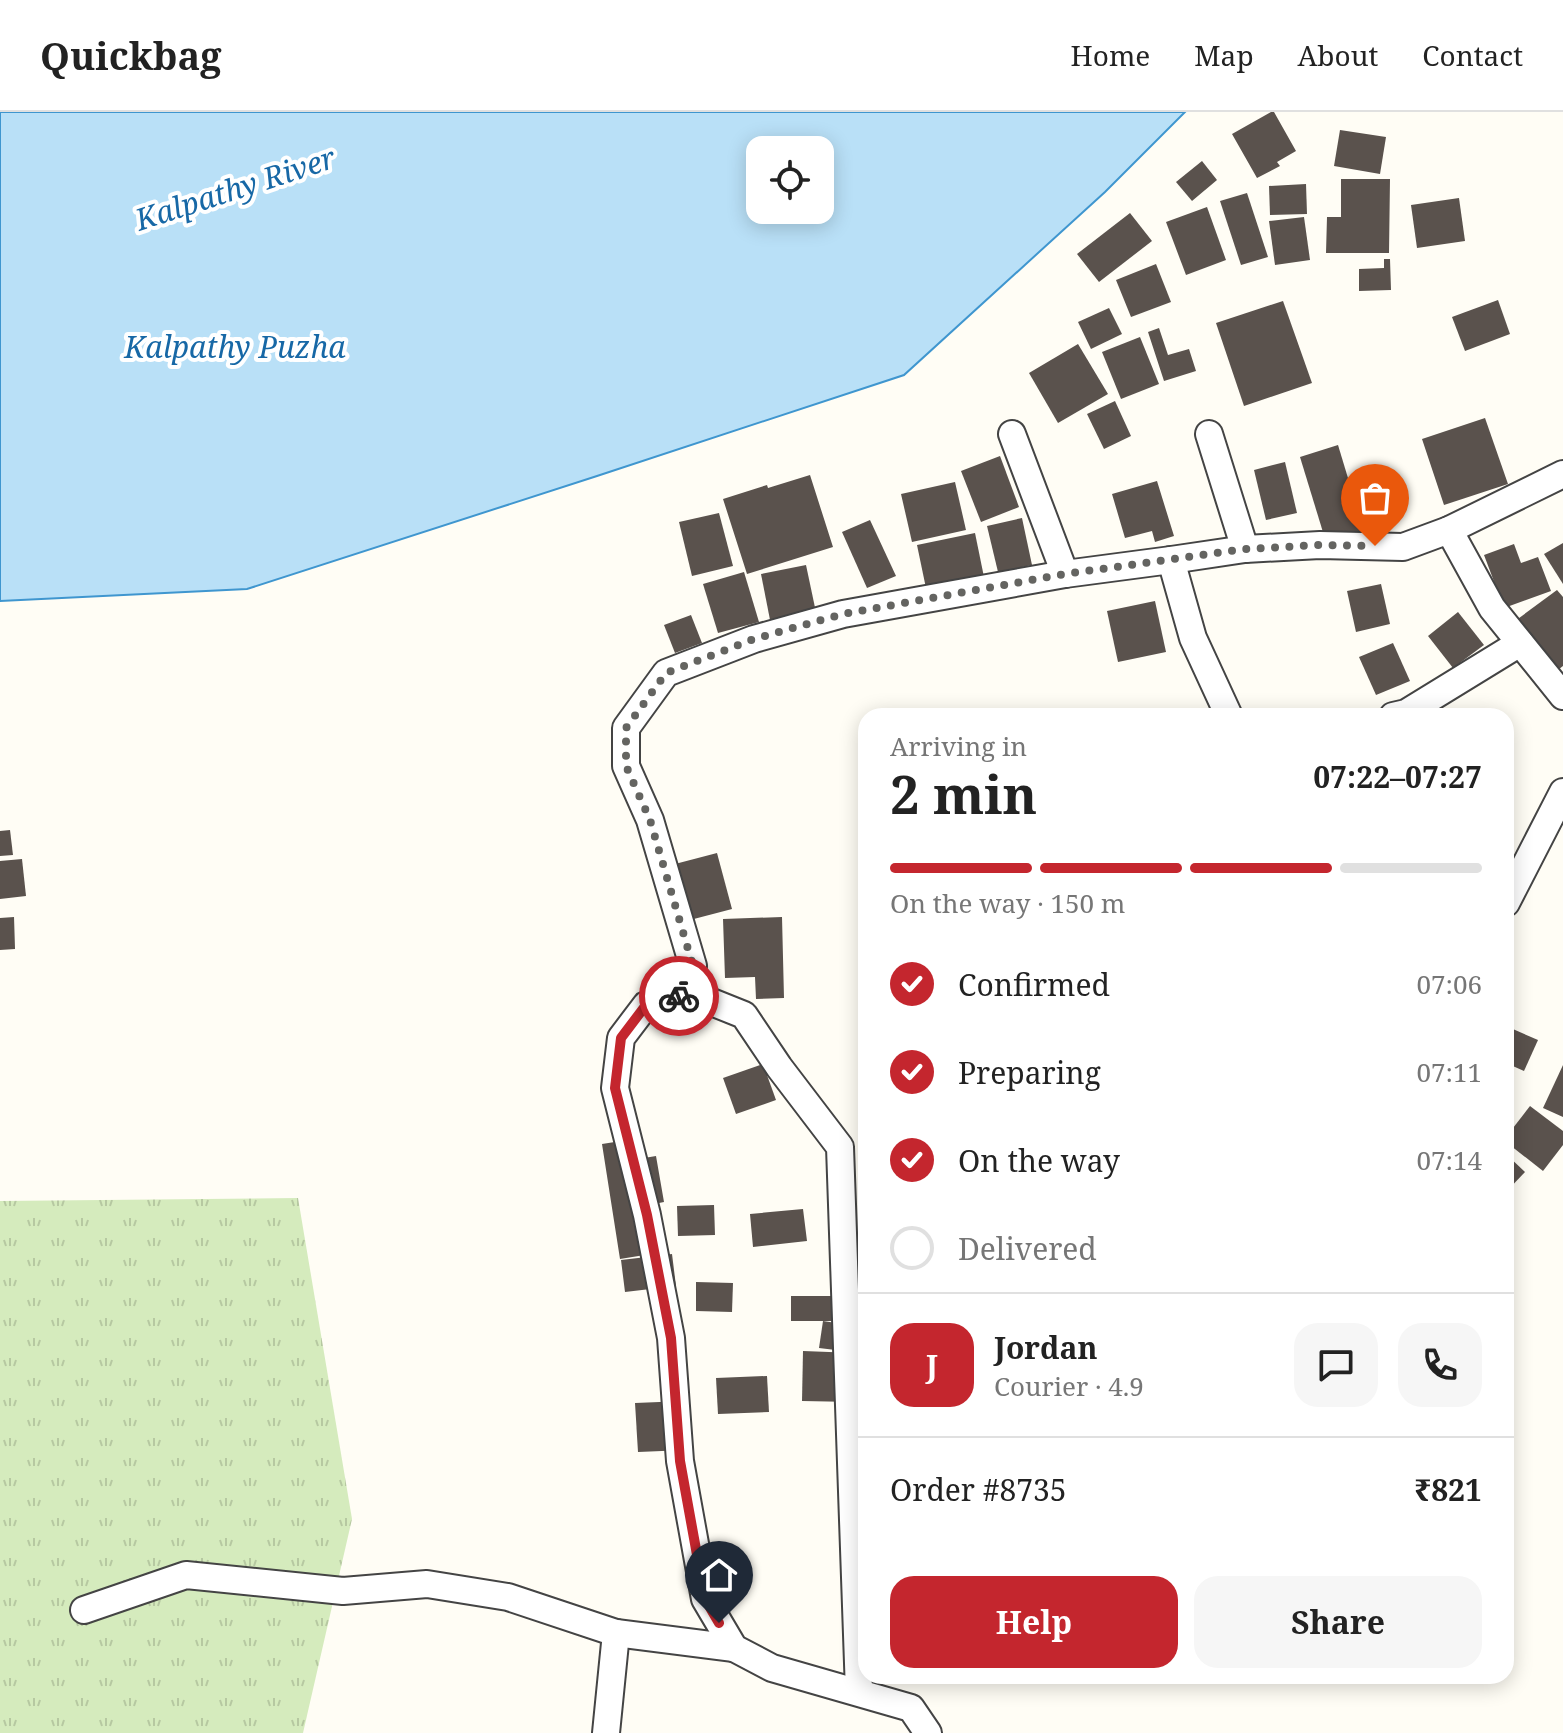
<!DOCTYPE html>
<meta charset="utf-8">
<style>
body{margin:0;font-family:"Noto Serif",serif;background:#f6f6f6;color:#222;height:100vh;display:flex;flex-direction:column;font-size:30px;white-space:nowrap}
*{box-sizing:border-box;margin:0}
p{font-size:26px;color:#767676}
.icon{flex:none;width:44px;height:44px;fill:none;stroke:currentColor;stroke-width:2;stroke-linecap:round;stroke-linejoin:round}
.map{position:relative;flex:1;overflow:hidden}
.panel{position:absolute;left:858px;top:596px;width:656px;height:976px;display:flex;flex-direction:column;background:#fff;border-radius:24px;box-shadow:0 4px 20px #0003}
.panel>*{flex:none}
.buttons{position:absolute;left:746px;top:24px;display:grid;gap:16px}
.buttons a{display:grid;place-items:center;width:88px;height:88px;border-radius:16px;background:#fff;box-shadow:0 4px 20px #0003;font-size:40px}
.pin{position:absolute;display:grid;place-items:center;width:68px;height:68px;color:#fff;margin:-82px -34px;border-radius:50% 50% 50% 0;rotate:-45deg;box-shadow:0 0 8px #0007}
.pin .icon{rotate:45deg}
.courier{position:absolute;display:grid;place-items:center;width:80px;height:80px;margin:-40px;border:6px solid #c4262e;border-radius:50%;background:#fff;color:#222;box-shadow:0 2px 10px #0007}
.head em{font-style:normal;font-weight:700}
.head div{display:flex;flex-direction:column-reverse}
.head{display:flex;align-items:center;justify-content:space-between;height:136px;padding:0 32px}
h1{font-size:52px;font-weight:700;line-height:60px}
.bar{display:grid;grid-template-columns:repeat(4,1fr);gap:12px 8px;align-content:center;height:96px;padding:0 32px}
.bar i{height:10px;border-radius:6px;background:#e0e0e0}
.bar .selected{background:#c4262e}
.bar p{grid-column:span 4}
.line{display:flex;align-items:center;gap:20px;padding:0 32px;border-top:2px solid #e0e0e0}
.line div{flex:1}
.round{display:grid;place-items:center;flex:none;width:84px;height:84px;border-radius:24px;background:#f6f6f6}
ol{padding:0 32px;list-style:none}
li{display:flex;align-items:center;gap:24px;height:88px}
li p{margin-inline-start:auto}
li .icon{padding:8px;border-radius:50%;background:#c4262e;color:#fff;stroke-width:4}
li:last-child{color:#767676}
li i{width:44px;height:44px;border:4px solid #e0e0e0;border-radius:50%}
.primary-button{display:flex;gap:16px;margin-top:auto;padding:16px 32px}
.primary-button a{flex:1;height:92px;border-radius:24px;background:#c4262e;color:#fff;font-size:32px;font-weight:700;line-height:92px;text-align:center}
.primary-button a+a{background:#f6f6f6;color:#222}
header{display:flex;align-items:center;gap:48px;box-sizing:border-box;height:112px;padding:0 40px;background:#fff;border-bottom:2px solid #e0e0e0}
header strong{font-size:38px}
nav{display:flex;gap:44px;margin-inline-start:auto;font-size:28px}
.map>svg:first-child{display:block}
.grass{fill:url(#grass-tufts)}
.water{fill:#b9e0f7;stroke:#3f96cf;stroke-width:2;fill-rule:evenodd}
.building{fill:#5a524d}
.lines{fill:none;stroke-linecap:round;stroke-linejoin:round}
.street-casing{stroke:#444;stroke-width:30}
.street{stroke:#fff;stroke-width:26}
.done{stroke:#646461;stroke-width:8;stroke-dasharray:0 14.4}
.route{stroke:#c4262e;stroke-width:10}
.labels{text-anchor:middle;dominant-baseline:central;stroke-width:8;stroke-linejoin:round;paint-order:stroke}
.water-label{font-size:30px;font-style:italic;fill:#1768a6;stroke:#fff}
</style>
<header>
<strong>Quickbag</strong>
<nav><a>Home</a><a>Map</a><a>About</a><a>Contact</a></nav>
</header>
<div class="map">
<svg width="1563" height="1621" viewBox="0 0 1563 1621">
<defs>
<pattern id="grass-tufts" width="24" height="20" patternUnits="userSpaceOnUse" patternTransform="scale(2)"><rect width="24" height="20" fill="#d5ebbd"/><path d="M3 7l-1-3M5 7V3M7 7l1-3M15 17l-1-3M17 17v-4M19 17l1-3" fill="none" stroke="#b6c8a1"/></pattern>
</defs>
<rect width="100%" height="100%" fill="#fffdf5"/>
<polygon class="grass" points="298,1086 352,1407 303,1621 0,1621 0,1089"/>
<path class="water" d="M0,0H1185L1105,80L904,263L597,364L247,477L0,489ZM760,38H820V98H760Z"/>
<g class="building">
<polygon points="1271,0 1274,0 1296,39 1277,50 1280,54 1257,66 1232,22"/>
<polygon points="1340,18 1386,25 1380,62 1334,54"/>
<polygon points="1202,49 1217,68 1192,89 1176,70"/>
<polygon points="1341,67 1390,67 1389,141 1326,141 1327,105 1341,105"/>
<polygon points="1306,72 1307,102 1270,103 1269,74"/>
<polygon points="1247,81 1268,145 1241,153 1220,89"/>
<polygon points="1459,86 1465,129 1417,136 1411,93"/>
<polygon points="1207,95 1226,148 1186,163 1166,110"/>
<polygon points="1130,101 1152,129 1099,170 1077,142"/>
<polygon points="1304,105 1310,148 1275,153 1269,109"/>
<polygon points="1384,147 1390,147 1391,178 1359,179 1359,157 1384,156"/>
<polygon points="1156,152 1171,190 1131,205 1116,168"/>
<polygon points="1498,188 1510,222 1465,239 1452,205"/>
<polygon points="1283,189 1312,271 1244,294 1216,211"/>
<polygon points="1109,196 1122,222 1091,237 1078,210"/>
<polygon points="1159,216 1168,243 1189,237 1196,259 1164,269 1148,220"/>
<polygon points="1140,225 1159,272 1121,287 1102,240"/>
<polygon points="1078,232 1108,282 1058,311 1029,261"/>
<polygon points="1115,289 1131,324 1104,337 1087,302"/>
<polygon points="1485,306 1508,372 1444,393 1422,327"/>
<polygon points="1338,333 1364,419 1326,430 1300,345"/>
<polygon points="1000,344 1019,395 981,410 961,359"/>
<polygon points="1285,350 1297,401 1266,408 1254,358"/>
<polygon points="810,363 833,435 747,462 723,387 767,373 768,376"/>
<polygon points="1157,369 1174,424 1155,430 1152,419 1125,426 1112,382"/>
<polygon points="955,370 966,418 912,430 901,382"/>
<polygon points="719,401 733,454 692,464 679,410"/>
<polygon points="1022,406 1032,453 998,460 987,414"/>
<polygon points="870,408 896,464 867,476 842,420"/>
<polygon points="975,421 985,470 927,481 917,433"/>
<polygon points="1563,431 1563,472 1544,442"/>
<polygon points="1514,432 1521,451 1538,445 1551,479 1504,496 1484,443"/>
<polygon points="806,453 817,505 771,513 761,462"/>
<polygon points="744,460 759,510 718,521 703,472"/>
<polygon points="1381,472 1390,512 1356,520 1347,479"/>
<polygon points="1557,478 1563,485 1563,554 1554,561 1515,509"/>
<polygon points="1155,489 1166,540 1118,550 1107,499"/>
<polygon points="1458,500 1484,533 1453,556 1428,524"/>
<polygon points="691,503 702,531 675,541 664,513"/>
<polygon points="1393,531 1410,569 1376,583 1359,545"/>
<polygon points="10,718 13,743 0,744 0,719"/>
<polygon points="717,741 732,797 690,808 675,752"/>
<polygon points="22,747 26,784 0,787 0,749"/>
<polygon points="14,805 15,837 0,838 0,806"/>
<polygon points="782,805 784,886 756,887 755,865 725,866 723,807"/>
<polygon points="1506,914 1538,928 1524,959 1506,951"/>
<polygon points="763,952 776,988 736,1002 723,966"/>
<polygon points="1563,953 1563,1005 1543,996"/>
<polygon points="1530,994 1563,1019 1563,1033 1543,1059 1506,1030 1506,1025"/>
<polygon points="634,1027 638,1047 656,1044 664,1090 649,1093 657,1141 620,1147 602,1032"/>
<polygon points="1506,1042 1525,1060 1506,1080"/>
<polygon points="714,1093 715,1123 678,1124 677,1094"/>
<polygon points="803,1097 807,1129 753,1135 750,1102"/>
<polygon points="672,1142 676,1174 625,1180 621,1148"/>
<polygon points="696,1170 733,1171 732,1200 696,1199"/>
<rect x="791" y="1184" width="70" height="25"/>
<polygon points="823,1209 856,1214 852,1240 819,1236"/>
<polygon points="803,1239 855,1241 854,1290 802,1289"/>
<polygon points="767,1264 769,1300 718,1302 716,1266"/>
<polygon points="684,1289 686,1338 638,1340 635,1291"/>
</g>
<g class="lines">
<g class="street-casing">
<g id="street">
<polyline points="1012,322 1065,462"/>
<polyline points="1209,322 1245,437"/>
<polyline points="1449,418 1492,496 1563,584"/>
<polyline points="1171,448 1193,526 1229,604"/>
<polyline points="1393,604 1406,601 1520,531"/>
<polyline points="1506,791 1563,680"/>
<polyline points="689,881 744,903 779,955 840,1035 859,1580"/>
<polyline points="84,1498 186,1463 343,1479 427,1472 508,1485 616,1521 734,1536"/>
<polyline points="606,1621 616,1521"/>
<polyline points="928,1621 911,1596 772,1556 734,1536 705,1487 680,1349 671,1226 647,1103 615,976 621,926 646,893 689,881 693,854 650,708 626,654 626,616 666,561 754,527 843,502 1065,462 1171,448 1245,437 1320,433 1403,435 1449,418 1563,362"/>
</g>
</g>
<use href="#street" class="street"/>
</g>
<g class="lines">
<polyline class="done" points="679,884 689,881 693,854 650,708 626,654 626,616 666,561 754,527 843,502 1065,462 1245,437 1320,433 1375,434"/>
<polyline class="route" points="679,884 646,893 621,926 615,976 647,1103 671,1226 680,1349 705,1487 719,1511"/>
</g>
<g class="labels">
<g class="water-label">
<text transform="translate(235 76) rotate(-18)">Kalpathy River</text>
<text x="235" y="234">Kalpathy Puzha</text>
</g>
</g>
</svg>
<div class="buttons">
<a><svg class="icon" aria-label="locate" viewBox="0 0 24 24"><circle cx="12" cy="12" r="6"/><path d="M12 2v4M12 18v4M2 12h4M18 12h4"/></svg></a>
</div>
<div class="pin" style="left:1375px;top:434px;background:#ea580c"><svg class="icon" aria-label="bag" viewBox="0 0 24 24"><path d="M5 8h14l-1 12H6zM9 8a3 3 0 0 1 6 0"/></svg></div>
<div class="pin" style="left:719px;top:1511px;background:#1f2937"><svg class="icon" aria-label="home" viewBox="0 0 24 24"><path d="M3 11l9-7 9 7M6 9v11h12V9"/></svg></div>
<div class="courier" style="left:679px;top:884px"><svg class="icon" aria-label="bike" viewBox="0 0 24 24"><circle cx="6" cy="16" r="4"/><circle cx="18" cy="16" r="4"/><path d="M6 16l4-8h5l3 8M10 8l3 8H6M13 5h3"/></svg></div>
<section class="panel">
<div class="head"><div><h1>2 min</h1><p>Arriving in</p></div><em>07:22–07:27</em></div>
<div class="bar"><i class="selected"></i><i class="selected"></i><i class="selected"></i><i></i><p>On the way · 150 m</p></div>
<ol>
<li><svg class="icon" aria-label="check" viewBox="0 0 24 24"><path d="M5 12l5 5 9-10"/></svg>Confirmed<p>07:06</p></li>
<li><svg class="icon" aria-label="check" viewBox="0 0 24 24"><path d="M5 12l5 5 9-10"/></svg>Preparing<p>07:11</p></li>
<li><svg class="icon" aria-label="check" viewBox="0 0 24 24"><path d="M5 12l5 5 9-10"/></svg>On the way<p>07:14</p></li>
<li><i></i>Delivered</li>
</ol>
<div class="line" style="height:144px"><b class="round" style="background:#c4262e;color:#fff">J</b><div><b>Jordan</b><p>Courier · 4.9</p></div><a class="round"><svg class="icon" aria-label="chat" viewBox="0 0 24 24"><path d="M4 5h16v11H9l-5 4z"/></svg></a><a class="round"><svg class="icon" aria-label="phone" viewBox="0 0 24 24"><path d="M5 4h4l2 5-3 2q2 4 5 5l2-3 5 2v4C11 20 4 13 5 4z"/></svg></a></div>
<div class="line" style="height:104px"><div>Order #8735</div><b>₹821</b></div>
<div class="primary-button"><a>Help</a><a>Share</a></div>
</section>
</div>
